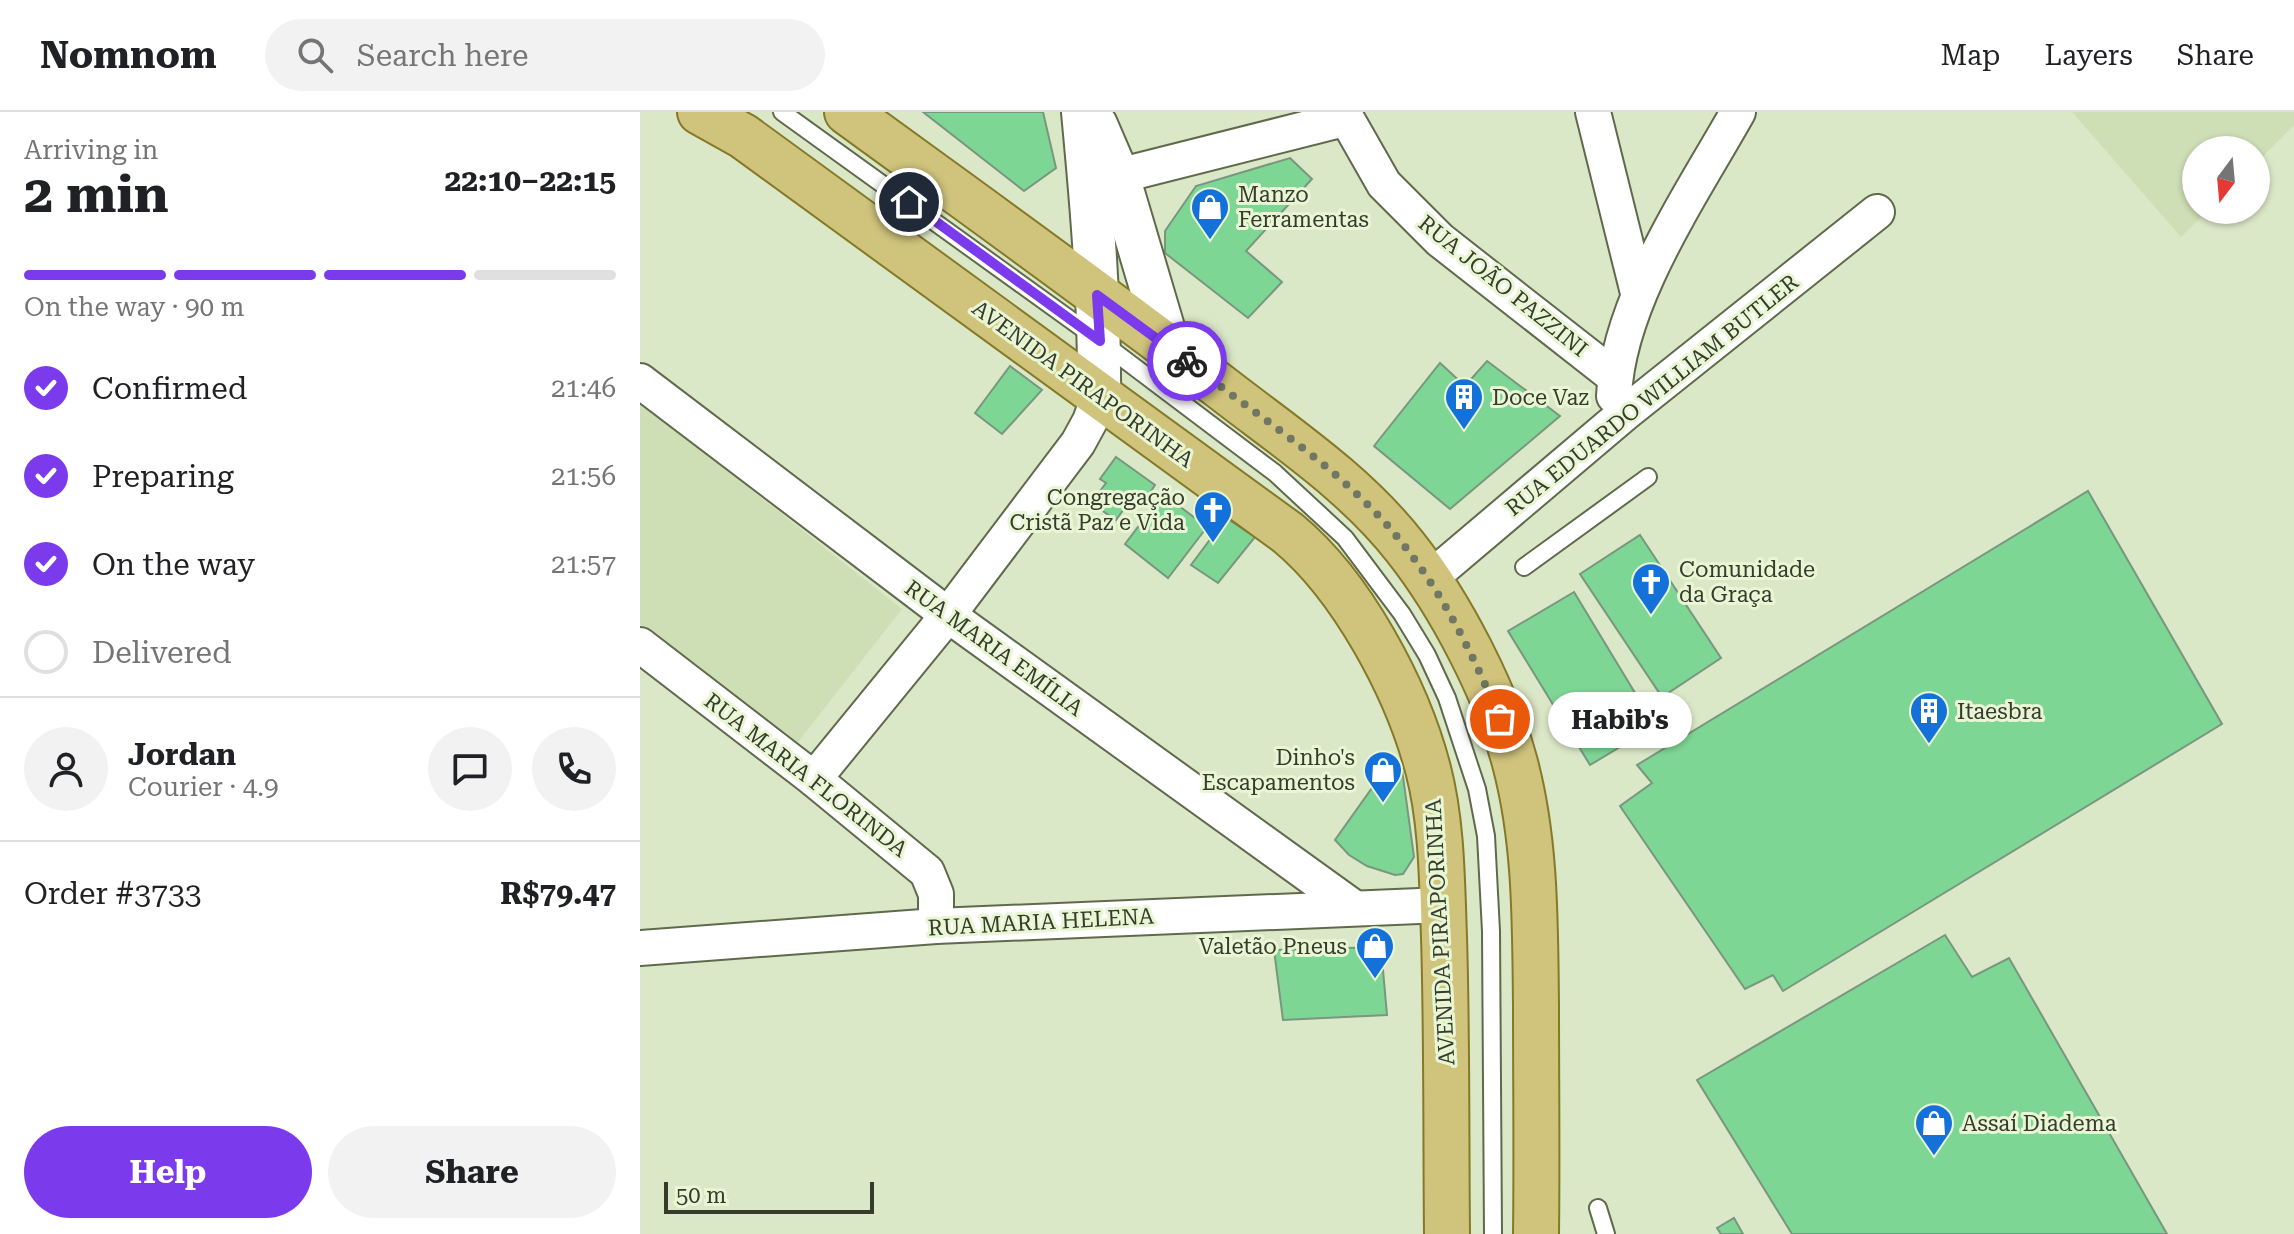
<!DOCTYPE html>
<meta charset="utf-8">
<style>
body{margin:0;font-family:"Roboto Serif",serif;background:#f2f2f2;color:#202124;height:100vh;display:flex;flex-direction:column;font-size:30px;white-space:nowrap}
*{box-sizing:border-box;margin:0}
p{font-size:26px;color:#757577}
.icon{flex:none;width:44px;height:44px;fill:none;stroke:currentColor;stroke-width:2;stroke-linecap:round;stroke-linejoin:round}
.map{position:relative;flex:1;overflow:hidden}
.panel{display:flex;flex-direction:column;background:#fff;width:640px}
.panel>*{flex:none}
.needle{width:52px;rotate:196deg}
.tools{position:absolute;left:1542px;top:24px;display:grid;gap:16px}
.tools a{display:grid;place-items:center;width:88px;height:88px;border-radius:50%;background:#fff;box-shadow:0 2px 6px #0004;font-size:40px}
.scale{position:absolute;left:24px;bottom:20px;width:210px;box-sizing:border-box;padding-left:8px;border:4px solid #363b2d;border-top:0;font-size:22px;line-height:28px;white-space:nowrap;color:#363b2d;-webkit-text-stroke:6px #e8f6d4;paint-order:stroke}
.pin{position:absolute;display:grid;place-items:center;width:68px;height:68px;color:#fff;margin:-34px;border:4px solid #fff;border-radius:50%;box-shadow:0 2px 8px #0007}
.courier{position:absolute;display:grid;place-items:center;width:80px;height:80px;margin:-40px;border:6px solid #7c3aed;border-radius:50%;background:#fff;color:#222;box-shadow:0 2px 10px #0007}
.bubble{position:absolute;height:56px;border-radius:28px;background:#fff;box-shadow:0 2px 6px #0004;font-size:26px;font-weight:700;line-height:56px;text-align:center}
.summary em{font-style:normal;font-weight:700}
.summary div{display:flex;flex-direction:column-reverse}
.summary{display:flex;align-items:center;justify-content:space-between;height:136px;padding:0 24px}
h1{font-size:52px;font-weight:700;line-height:60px}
.bar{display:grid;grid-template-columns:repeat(4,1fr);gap:12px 8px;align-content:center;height:96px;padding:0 24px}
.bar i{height:10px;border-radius:6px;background:#e0e0e0}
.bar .current{background:#7c3aed}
.bar p{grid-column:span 4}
.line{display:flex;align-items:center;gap:20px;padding:0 24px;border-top:2px solid #e0e0e0}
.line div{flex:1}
.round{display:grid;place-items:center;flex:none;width:84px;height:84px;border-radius:42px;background:#f2f2f2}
ol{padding:0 24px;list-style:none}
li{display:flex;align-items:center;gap:24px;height:88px}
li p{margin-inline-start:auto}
li .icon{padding:8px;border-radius:50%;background:#7c3aed;color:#fff;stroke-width:4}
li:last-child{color:#757577}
li i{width:44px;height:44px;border:4px solid #e0e0e0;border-radius:50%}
.primary-button{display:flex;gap:16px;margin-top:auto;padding:16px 24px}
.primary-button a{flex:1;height:92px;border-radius:48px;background:#7c3aed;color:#fff;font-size:32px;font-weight:700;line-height:92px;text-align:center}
.primary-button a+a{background:#f2f2f2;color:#202124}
header{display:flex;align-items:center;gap:48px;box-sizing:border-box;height:112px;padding:0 40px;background:#fff;border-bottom:2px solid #e0e0e0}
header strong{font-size:38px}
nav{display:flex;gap:44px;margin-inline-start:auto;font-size:28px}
.search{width:560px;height:72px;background:#f2f2f2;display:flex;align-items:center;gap:20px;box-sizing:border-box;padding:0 28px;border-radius:44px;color:#757577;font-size:30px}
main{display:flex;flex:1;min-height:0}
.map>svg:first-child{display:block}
.built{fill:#cedeb5}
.building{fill:#7ed695;stroke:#79967f;stroke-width:2}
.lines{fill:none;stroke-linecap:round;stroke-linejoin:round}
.service-casing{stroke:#5f6a4d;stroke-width:20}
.minor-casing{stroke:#5f6a4d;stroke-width:38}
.tertiary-casing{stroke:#5f6a4d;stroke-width:46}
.primary-casing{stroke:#857928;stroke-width:48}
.service{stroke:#fff;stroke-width:16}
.minor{stroke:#fff;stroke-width:34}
.tertiary{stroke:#fff;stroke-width:42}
.primary{stroke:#d0c37c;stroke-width:44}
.done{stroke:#707863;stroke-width:8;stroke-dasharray:0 14.4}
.route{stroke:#7c3aed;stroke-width:10}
.labels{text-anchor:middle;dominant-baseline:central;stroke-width:6;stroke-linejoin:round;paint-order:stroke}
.poi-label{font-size:22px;fill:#363b2d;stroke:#e8f6d4;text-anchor:start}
.street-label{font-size:22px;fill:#363b2d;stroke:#e8f6d4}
</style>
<header>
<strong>Nomnom</strong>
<div class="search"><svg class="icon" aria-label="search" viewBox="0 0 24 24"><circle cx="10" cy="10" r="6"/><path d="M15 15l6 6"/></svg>Search here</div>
<nav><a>Map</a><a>Layers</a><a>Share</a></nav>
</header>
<main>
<section class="panel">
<div class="summary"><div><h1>2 min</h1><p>Arriving in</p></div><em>22:10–22:15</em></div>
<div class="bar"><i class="current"></i><i class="current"></i><i class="current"></i><i></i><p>On the way · 90 m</p></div>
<ol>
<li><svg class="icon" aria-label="check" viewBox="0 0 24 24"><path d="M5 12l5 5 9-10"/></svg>Confirmed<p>21:46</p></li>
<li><svg class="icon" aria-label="check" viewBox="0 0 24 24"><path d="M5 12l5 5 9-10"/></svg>Preparing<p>21:56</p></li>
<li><svg class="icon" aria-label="check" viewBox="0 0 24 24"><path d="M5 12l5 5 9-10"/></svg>On the way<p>21:57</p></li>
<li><i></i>Delivered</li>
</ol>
<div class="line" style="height:144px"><a class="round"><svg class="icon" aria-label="person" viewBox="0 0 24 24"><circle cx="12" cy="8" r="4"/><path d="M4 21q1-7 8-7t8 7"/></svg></a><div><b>Jordan</b><p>Courier · 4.9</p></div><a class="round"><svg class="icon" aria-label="chat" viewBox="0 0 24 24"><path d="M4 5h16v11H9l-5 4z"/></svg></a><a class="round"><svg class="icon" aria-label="phone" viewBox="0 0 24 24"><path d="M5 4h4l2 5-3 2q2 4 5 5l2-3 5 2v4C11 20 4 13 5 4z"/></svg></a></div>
<div class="line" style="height:104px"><div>Order #3733</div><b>R$79.47</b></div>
<div class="primary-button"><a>Help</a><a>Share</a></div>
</section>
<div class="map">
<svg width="1654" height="1122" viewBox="0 0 1654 1122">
<rect width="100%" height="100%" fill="#dbe8c7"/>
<g class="built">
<polygon points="1432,0 1654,0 1654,13 1616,51 1616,38 1556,38 1556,98 1568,98 1541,125"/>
<polygon points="0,290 262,497 154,635 0,512"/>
</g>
<g class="building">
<polygon points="283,0 403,0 416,56 384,79"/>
<polygon points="650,46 672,67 606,139 642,170 608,206 525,141 525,119 556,74"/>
<polygon points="847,249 920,304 810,397 734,334 800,251 825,274"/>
<polygon points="370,254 402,278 362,322 335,301"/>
<polygon points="476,345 515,373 501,394 491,387 476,408 451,391 466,371 460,367"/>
<polygon points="1448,379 1582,612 1143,879 1133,863 1105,877 980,694 1012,671 997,653"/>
<polygon points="523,382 567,415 528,466 485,432"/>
<polygon points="586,406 615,425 578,471 551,453"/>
<polygon points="1000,423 1081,546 1022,585 940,462"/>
<polygon points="934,480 1015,614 950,653 868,519"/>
<polygon points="754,645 762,657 774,745 763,762 755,763 727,754 709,743 695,728"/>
<polygon points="1305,823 1332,865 1369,846 1527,1122 1152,1122 1057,968"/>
<polygon points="741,835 747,903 643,908 634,838"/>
<polygon points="1094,1106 1103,1122 1081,1122 1077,1116"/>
</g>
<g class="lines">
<g class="service-casing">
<g id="service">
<polyline points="142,0 460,229 635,361 705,426 762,502 787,543 807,586 837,677 846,724 851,819 853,1122"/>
<polyline points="884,455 1008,365"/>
<polyline points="958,1096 966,1122"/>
</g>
</g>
<g class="minor-casing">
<g id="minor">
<polyline points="703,0 744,72 800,128 975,265"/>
<polyline points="953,0 998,181"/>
<polyline points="478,64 704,7"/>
<polyline points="0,269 308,503 713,795"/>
<path d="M974,284C978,189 1052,82 1098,0"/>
<polyline points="788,468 984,302 1237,100"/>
<polyline points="0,533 174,667 287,760 296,782 296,814"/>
<polyline points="174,667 308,503 438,331 450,309 459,285"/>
<polyline points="0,836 296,814 803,793"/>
</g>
</g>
<g class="tertiary-casing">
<g id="tertiary">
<path d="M443,0C452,95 460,189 459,285"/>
<polyline points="456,13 478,64 529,236"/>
</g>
</g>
<g class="primary-casing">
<g id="primary">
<path d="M60,0L103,24L648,421C712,474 767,577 788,657C802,710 802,770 804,825C807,924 806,1023 807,1122"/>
<path d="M207,0C332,91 459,182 582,276C645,325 715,371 765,435C811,493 856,580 875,651C896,730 895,812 896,893C896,969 897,1046 896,1122"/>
</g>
</g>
<use href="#service" class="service"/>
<use href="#minor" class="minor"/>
<use href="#tertiary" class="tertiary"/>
<use href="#primary" class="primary"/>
</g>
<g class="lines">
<path class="done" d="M547,249C621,307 708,360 766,436C806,487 835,547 860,607"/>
<polyline class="route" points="269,90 460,229 457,183 547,249"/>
</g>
<defs>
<g id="shop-pin" transform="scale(2)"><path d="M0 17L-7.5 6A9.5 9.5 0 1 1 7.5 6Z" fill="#1471da" stroke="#e8f6d4"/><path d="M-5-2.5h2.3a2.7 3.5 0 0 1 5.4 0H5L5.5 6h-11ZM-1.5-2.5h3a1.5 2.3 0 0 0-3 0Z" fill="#fff"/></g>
<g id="building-pin" transform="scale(2)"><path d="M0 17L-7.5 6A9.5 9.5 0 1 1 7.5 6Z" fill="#1471da" stroke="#e8f6d4"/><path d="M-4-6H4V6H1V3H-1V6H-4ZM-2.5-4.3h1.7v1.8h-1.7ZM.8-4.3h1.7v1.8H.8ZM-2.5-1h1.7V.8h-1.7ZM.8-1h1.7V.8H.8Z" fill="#fff"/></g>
<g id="church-pin" transform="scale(2)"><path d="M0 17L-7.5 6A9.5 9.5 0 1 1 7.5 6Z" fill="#1471da" stroke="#e8f6d4"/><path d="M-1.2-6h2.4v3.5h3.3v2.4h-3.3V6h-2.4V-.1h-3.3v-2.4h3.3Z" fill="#fff"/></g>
</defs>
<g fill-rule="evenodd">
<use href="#shop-pin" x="570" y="95"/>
<use href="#building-pin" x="824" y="285"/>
<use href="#church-pin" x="573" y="398"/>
<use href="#church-pin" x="1011" y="470"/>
<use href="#building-pin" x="1289" y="599"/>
<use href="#shop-pin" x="743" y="658"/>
<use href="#shop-pin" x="735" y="834"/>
<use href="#shop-pin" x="1294" y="1011"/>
</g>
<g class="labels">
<g class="poi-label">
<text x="598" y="82">Manzo<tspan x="598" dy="25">Ferramentas</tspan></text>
<text x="852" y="285">Doce Vaz</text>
<text x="545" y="385" text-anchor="end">Congregação<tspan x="545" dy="25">Cristã Paz e Vida</tspan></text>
<text x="1039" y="457">Comunidade<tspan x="1039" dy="25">da Graça</tspan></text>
<text x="1317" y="599">Itaesbra</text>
<text x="715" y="645" text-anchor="end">Dinho's<tspan x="715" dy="25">Escapamentos</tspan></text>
<text x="707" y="834" text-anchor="end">Valetão Pneus</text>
<text x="1322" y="1011">Assaí Diadema</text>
</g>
<g class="street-label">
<text transform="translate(863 174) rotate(39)">RUA JOÃO PAZZINI</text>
<text transform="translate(443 272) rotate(36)">AVENIDA PIRAPORINHA</text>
<text transform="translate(1012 283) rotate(-39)">RUA EDUARDO WILLIAM BUTLER</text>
<text transform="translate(354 536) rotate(36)">RUA MARIA EMÍLIA</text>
<text transform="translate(166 663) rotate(38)">RUA MARIA FLORINDA</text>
<text transform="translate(401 810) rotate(-3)">RUA MARIA HELENA</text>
<text transform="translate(800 820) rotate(-93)">AVENIDA PIRAPORINHA</text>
</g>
</g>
</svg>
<div class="tools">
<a><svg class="needle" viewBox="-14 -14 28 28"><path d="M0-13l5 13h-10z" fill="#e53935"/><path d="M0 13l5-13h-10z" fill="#757577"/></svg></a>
</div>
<div class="scale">50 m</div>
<div class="pin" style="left:860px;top:607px;background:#ea580c"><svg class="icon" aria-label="bag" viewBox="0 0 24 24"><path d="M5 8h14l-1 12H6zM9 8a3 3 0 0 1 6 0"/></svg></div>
<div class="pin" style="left:269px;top:90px;background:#1f2937"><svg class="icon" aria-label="home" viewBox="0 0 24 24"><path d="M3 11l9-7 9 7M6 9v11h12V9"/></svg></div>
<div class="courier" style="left:547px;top:249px"><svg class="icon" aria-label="bike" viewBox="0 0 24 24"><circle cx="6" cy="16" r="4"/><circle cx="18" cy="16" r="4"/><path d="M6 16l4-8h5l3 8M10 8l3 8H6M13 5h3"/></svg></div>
<div class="bubble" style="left:908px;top:580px;width:144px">Habib's</div>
</div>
</main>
